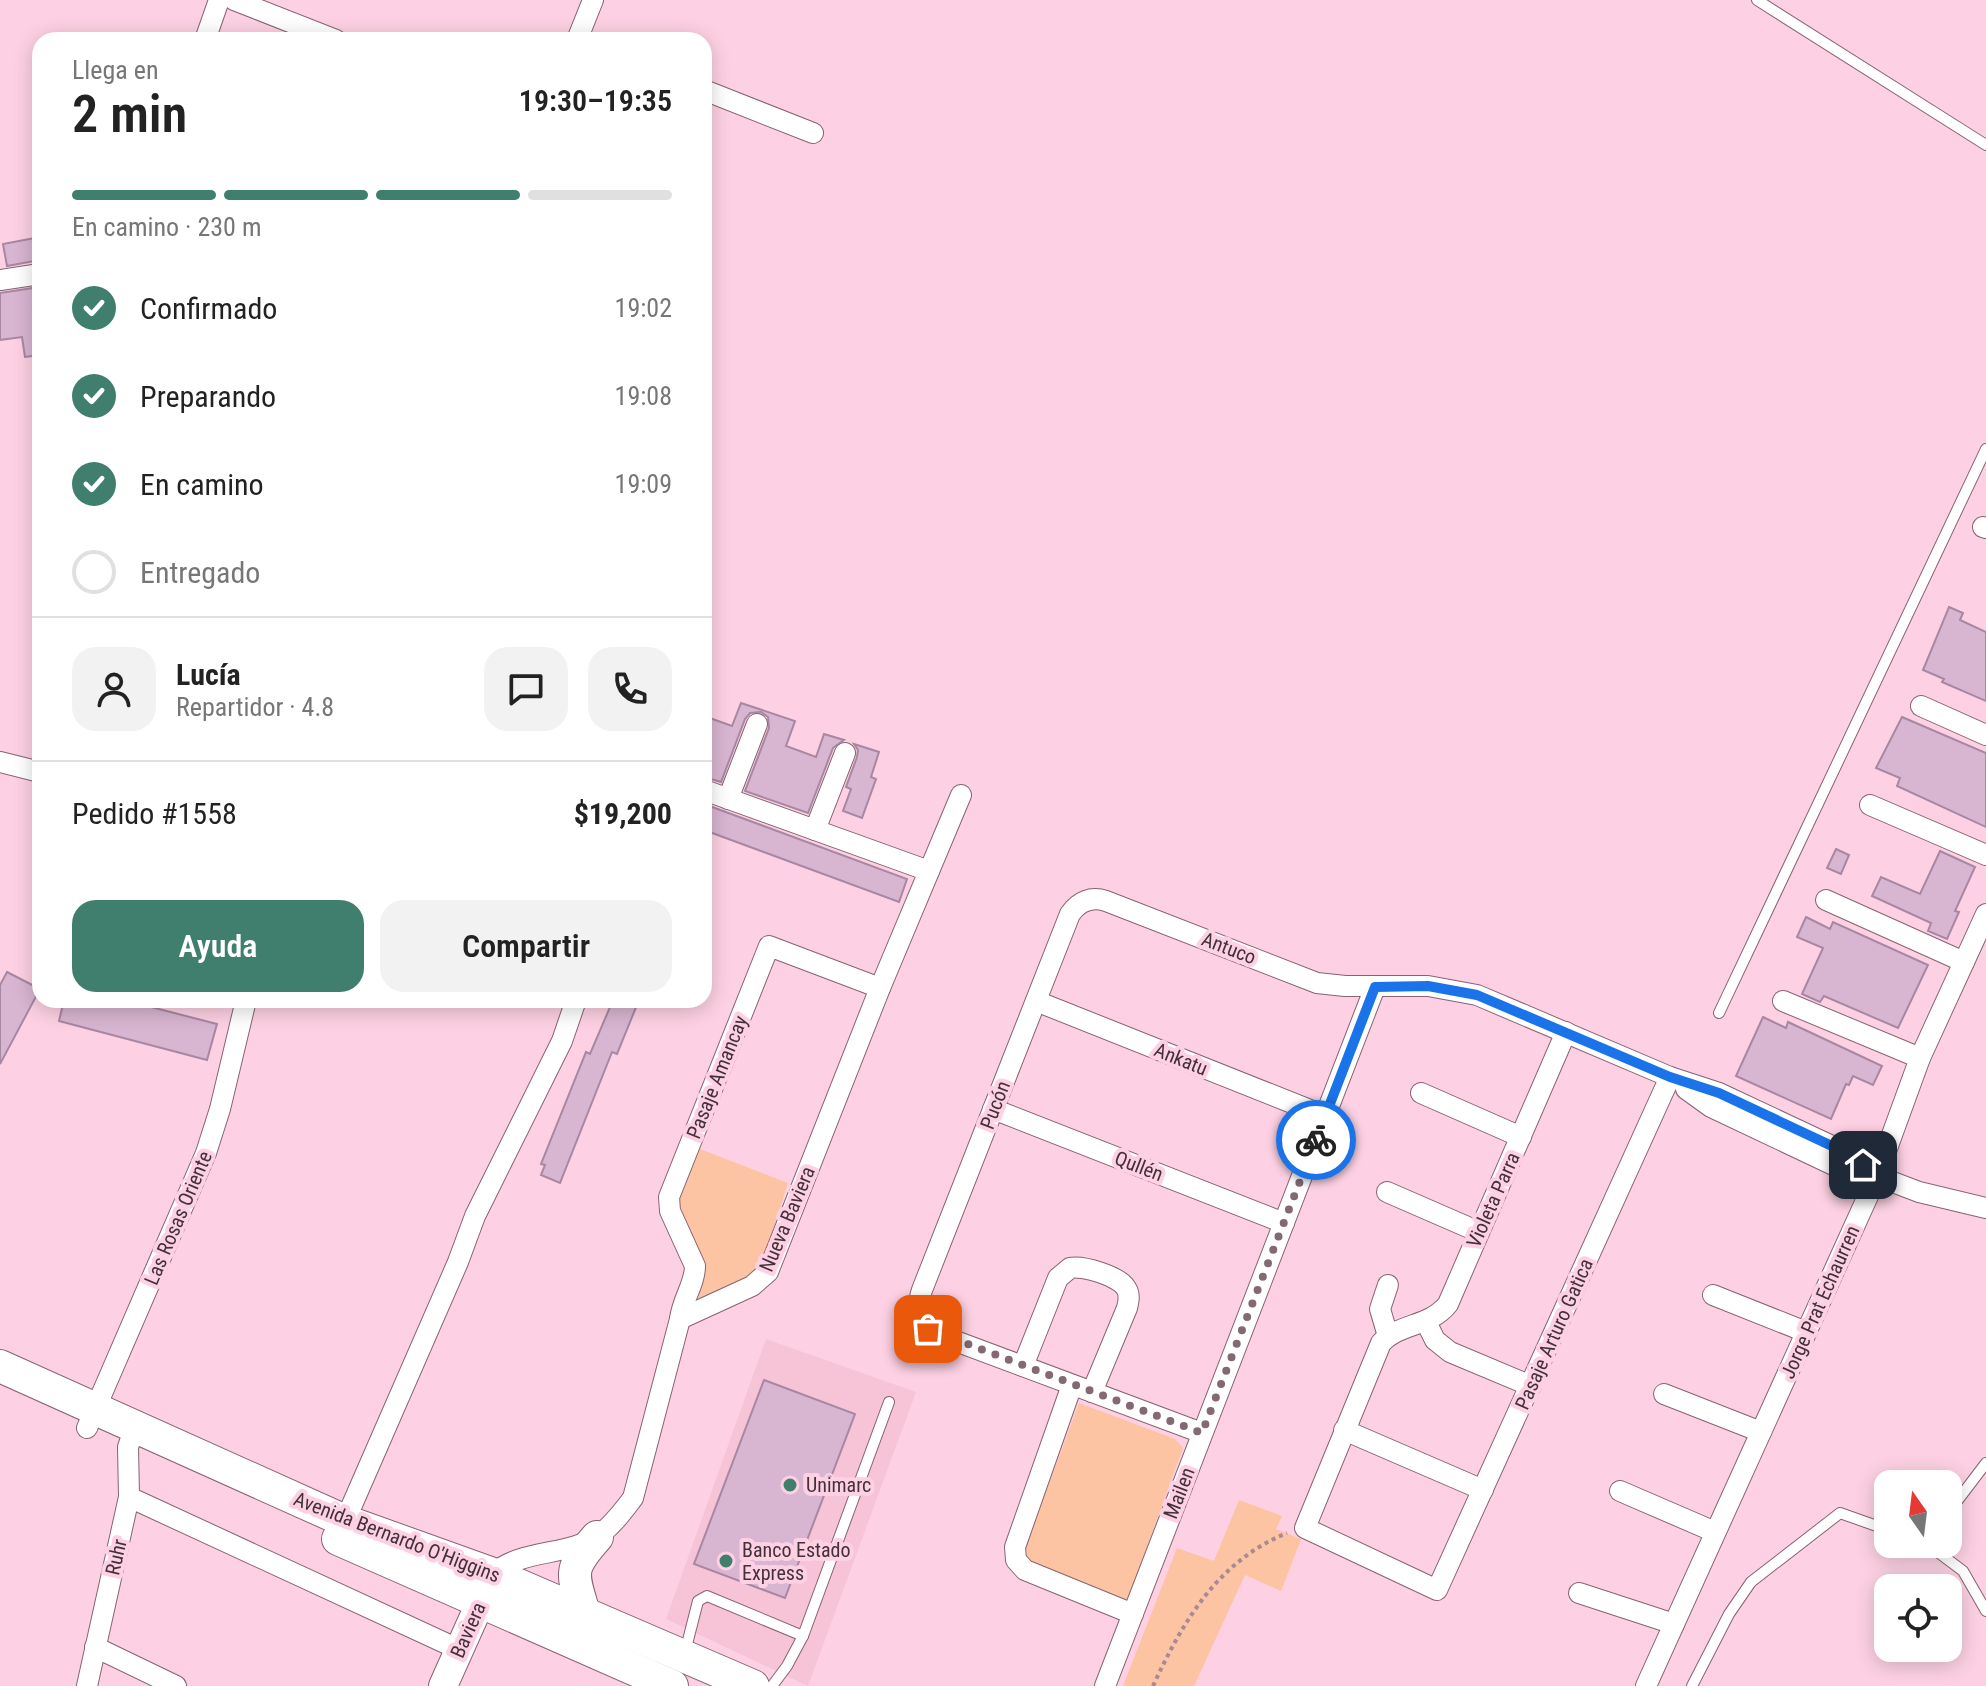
<!DOCTYPE html>
<html lang="es">
<meta charset="utf-8">
<style>
body{margin:0;font-family:"Roboto Condensed",sans-serif;background:#f2f2f2;color:#222;height:100vh;display:flex;flex-direction:column;font-size:30px;white-space:nowrap}
*{box-sizing:border-box;margin:0}
p{font-size:26px;color:#767676}
.icon{flex:none;width:44px;height:44px;fill:none;stroke:currentColor;stroke-width:2;stroke-linecap:round;stroke-linejoin:round}
.map{position:relative;flex:1;overflow:hidden}
.details{position:absolute;left:32px;top:32px;width:680px;height:976px;display:flex;flex-direction:column;background:#fff;border-radius:24px;box-shadow:0 4px 20px #0003}
.details>*{flex:none}
.needle{width:52px;rotate:346deg}
.fabs{position:absolute;left:1874px;top:1470px;display:grid;gap:16px}
.fabs a{display:grid;place-items:center;width:88px;height:88px;border-radius:16px;background:#fff;box-shadow:0 4px 20px #0003;font-size:40px}
.pin{position:absolute;display:grid;place-items:center;width:68px;height:68px;color:#fff;margin:-34px;border-radius:16px;box-shadow:0 4px 12px #0006}
.courier{position:absolute;display:grid;place-items:center;width:80px;height:80px;margin:-40px;border:6px solid #1a73e8;border-radius:50%;background:#fff;color:#222;box-shadow:0 2px 10px #0007}
.head em{font-style:normal;font-weight:600}
.head div{display:flex;flex-direction:column-reverse}
.head{display:flex;align-items:center;justify-content:space-between;height:136px;padding:0 40px}
h1{font-size:52px;font-weight:600;line-height:60px}
.bar{display:grid;grid-template-columns:repeat(4,1fr);gap:12px 8px;align-content:center;height:96px;padding:0 40px}
.bar i{height:10px;border-radius:6px;background:#e0e0e0}
.bar .active{background:#407f6d}
.bar p{grid-column:span 4}
.line{display:flex;align-items:center;gap:20px;padding:0 40px;border-top:2px solid #e0e0e0}
.line div{flex:1}
.round{display:grid;place-items:center;flex:none;width:84px;height:84px;border-radius:24px;background:#f2f2f2}
ol{padding:0 40px;list-style:none}
li{display:flex;align-items:center;gap:24px;height:88px}
li p{margin-inline-start:auto}
li .icon{padding:8px;border-radius:50%;background:#407f6d;color:#fff;stroke-width:4}
li:last-child{color:#767676}
li i{width:44px;height:44px;border:4px solid #e0e0e0;border-radius:50%}
.button{display:flex;gap:16px;margin-top:auto;padding:16px 40px}
.button a{flex:1;height:92px;border-radius:24px;background:#407f6d;color:#fff;font-size:32px;font-weight:600;line-height:92px;text-align:center}
.button a+a{background:#f2f2f2;color:#222}
.map>svg:first-child{display:block}
.built{fill:#f6c3d7}
.green{fill:#fcc4a2}
.building{fill:#d8b5d1;stroke:#a887a2;stroke-width:2}
.lines{fill:none;stroke-linecap:round;stroke-linejoin:round}
.lane-casing{stroke:#886272;stroke-width:12}
.street-casing{stroke:#886272;stroke-width:22}
.secondary-casing{stroke:#886272;stroke-width:30}
.primary-casing{stroke:#886272;stroke-width:34}
.path{stroke:#a98996;stroke-width:4;stroke-dasharray:4 4;stroke-linecap:butt}
.lane{stroke:#fff;stroke-width:10}
.street{stroke:#fff;stroke-width:20}
.secondary{stroke:#fff;stroke-width:28}
.primary{stroke:#fff;stroke-width:32}
.done{stroke:#836974;stroke-width:8;stroke-dasharray:0 14.4}
.route{stroke:#1a73e8;stroke-width:10}
.poi-dot{fill:#407f6d;stroke:#fdd1e3;stroke-width:3}
.labels{text-anchor:middle;dominant-baseline:central;stroke-width:8;stroke-linejoin:round;paint-order:stroke}
.street-label{font-size:20px;fill:#423138;stroke:#fdd1e3}
.poi-label{font-size:20px;fill:#423138;stroke:#fdd1e3;text-anchor:start}
</style>
<div class="map">
<svg width="1986" height="1686" viewBox="0 0 1986 1686">
<rect width="100%" height="100%" fill="#fdd1e3"/>
<polygon class="built" points="766,1339 916,1392 808,1686 666,1619"/>
<g class="green">
<polygon points="700,1149 788,1183 764,1258 749,1278 694,1300 706,1264 680,1215 677,1201"/>
<polygon points="1079,1403 1175,1439 1183,1448 1127,1602 1027,1561 1024,1551"/>
<polygon points="1239,1500 1282,1516 1276,1529 1301,1539 1281,1591 1245,1575 1194,1686 1123,1686 1177,1548 1214,1561"/>
</g>
<g class="building">
<polygon points="40,237 40,260 7,266 3,244"/>
<polygon points="33,288 36,306 33,307 40,338 40,355 25,357 22,337 0,340 0,293"/>
<polygon points="1949,607 1963,613 1960,620 1986,632 1986,701 1942,682 1944,679 1923,670"/>
<polygon points="741,703 795,721 786,746 816,757 824,734 844,740 833,748 808,813 745,791 769,728 768,717 761,712 750,713 745,719 721,782 704,777 704,716 732,726"/>
<polygon points="1902,717 1986,753 1986,827 1897,786 1900,778 1876,768"/>
<polygon points="854,744 879,752 871,777 876,779 862,818 843,811 851,789 846,787 857,757 858,750"/>
<polygon points="704,804 907,879 899,902 704,830"/>
<polygon points="1836,849 1849,855 1841,874 1827,868"/>
<polygon points="1940,851 1975,867 1955,911 1959,912 1947,939 1928,931 1931,923 1872,896 1881,877 1920,894"/>
<polygon points="1806,917 1830,929 1833,922 1928,965 1898,1028 1824,996 1820,1002 1802,994 1823,948 1797,937"/>
<polygon points="7,972 40,989 0,1064 0,985"/>
<polygon points="64,1000 124,1000 217,1024 207,1060 59,1021"/>
<polygon points="613,1000 639,1000 617,1054 612,1052 560,1183 541,1175 545,1165 541,1164 586,1052 590,1054"/>
<polygon points="1763,1017 1786,1028 1788,1022 1882,1066 1873,1085 1853,1076 1849,1085 1846,1084 1831,1119 1736,1076"/>
<polygon points="764,1380 855,1414 785,1598 694,1564"/>
</g>
<g class="lines">
<g class="lane-casing">
<g id="lane">
<polyline points="1757,0 1986,145"/>
<polyline points="1719,1013 1986,449"/>
<polyline points="1948,1513 1986,1463"/>
<polyline points="1927,1544 1963,1571 1986,1611"/>
<polyline points="685,1652 698,1601 707,1596 803,1636"/>
<polyline points="772,1686 787,1666 803,1636 889,1402"/>
<polyline points="1692,1686 1729,1614 1751,1582 1840,1513 1888,1530"/>
</g>
</g>
<g class="street-casing">
<g id="street">
<polyline points="234,0 336,40"/>
<polyline points="205,40 219,0"/>
<polyline points="577,40 593,0"/>
<polyline points="704,90 813,133"/>
<polyline points="0,280 40,274"/>
<polyline points="1983,527 1986,528"/>
<polyline points="1921,706 1986,735"/>
<polyline points="0,762 40,772"/>
<polyline points="704,790 929,871"/>
<polyline points="728,799 757,724"/>
<polyline points="1870,805 1986,855"/>
<polyline points="815,830 845,753"/>
<polyline points="1826,900 1964,962"/>
<polyline points="1036,1001 1325,1116"/>
<polyline points="1783,1001 1920,1058"/>
<path d="M1566,1032L1448,1304C1430,1327 1399,1323 1381,1343L1305,1528L1437,1590L1670,1077"/>
<polyline points="1686,1089 1711,1107 1842,1169 1877,1176 1919,1192 1986,1208"/>
<polyline points="1421,1093 1521,1137"/>
<polyline points="993,1109 1284,1223"/>
<polyline points="1387,1192 1479,1232"/>
<polyline points="1713,1295 1806,1332"/>
<path d="M680,1319C682,1300 695,1284 695,1266L670,1211L669,1197L769,946L880,988"/>
<polyline points="1426,1322 1435,1340 1450,1352 1531,1386"/>
<polyline points="1388,1336 1380,1309 1388,1285"/>
<path d="M1023,1366L1058,1278L1070,1268C1082,1265 1119,1276 1126,1288C1130,1294 1129,1300 1127,1308L1092,1392"/>
<polyline points="1072,1385 1015,1547 1016,1560 1025,1570 1133,1614"/>
<polyline points="1664,1394 1761,1432"/>
<polyline points="87,1428 206,1153 220,1109 246,1000"/>
<polyline points="1344,1430 1483,1490"/>
<path d="M1202,1433L934,1333C919,1322 916,1307 922,1290L1070,914C1079,901 1091,896 1106,901L1317,983L1345,986H1428L1477,995L1670,1077L1719,1093L1849,1154L1877,1176"/>
<polyline points="1620,1491 1715,1532"/>
<polyline points="129,1497 458,1649"/>
<polyline points="345,1521 458,1262 475,1216 562,1041 576,1000"/>
<path d="M493,1574C522,1548 568,1557 599,1535C613,1525 623,1511 633,1498L680,1319L752,1286L768,1272L880,988L961,795"/>
<polyline points="1579,1593 1674,1624"/>
<polyline points="95,1647 176,1686"/>
<polyline points="87,1686 129,1497 128,1447 135,1427"/>
<polyline points="1105,1686 1375,987"/>
<polyline points="1646,1686 1877,1176 1920,1058 1986,914"/>
</g>
</g>
<g class="secondary-casing">
<polyline id="secondary" points="443,1686 490,1581"/>
</g>
<g class="primary-casing">
<g id="primary">
<polyline points="0,1366 345,1521 493,1574 753,1686"/>
<polyline points="338,1539 672,1686"/>
<path d="M584,1613C572,1572 568,1570 597,1537"/>
</g>
</g>
<path class="path" d="M1153,1686C1183,1621 1218,1561 1287,1533"/>
<use href="#lane" class="lane"/>
<use href="#street" class="street"/>
<use href="#secondary" class="secondary"/>
<use href="#primary" class="primary"/>
</g>
<g class="lines">
<polyline class="done" points="928,1329 1202,1433 1316,1140"/>
<polyline class="route" points="1316,1140 1375,987 1428,986 1477,995 1670,1077 1719,1093 1849,1154 1863,1165"/>
</g>
<g class="poi-dot">
<circle cx="790" cy="1485" r="8"/>
<circle cx="726" cy="1561" r="8"/>
</g>
<g class="labels">
<g class="street-label">
<text transform="translate(1229 948) rotate(21)">Antuco</text>
<text transform="translate(1181 1059) rotate(22)">Ankatu</text>
<text transform="translate(717 1077) rotate(-68)">Pasaje Amancay</text>
<text transform="translate(995 1105) rotate(-69)">Pucón</text>
<text transform="translate(1139 1166) rotate(21)">Qullén</text>
<text transform="translate(1493 1200) rotate(-66)">Violeta Parra</text>
<text transform="translate(178 1218) rotate(-67)">Las Rosas Oriente</text>
<text transform="translate(787 1219) rotate(-67)">Nueva Baviera</text>
<text transform="translate(1820 1302) rotate(-66)">Jorge Prat Echaurren</text>
<text transform="translate(1554 1334) rotate(-66)">Pasaje Arturo Gatica</text>
<text transform="translate(1179 1493) rotate(-69)">Mailen</text>
<text transform="translate(397 1537) rotate(21)">Avenida Bernardo O'Higgins</text>
<text transform="translate(116 1557) rotate(-77)">Ruhr</text>
<text transform="translate(468 1630) rotate(-66)">Baviera</text>
</g>
<g class="poi-label">
<text x="806" y="1485">Unimarc</text>
<text x="742" y="1550">Banco Estado<tspan x="742" dy="23">Express</tspan></text>
</g>
</g>
</svg>
<div class="fabs">
<a><svg class="needle" viewBox="-14 -14 28 28"><path d="M0-13l5 13h-10z" fill="#e53935"/><path d="M0 13l5-13h-10z" fill="#767676"/></svg></a>
<a><svg class="icon" aria-label="locate" viewBox="0 0 24 24"><circle cx="12" cy="12" r="6"/><path d="M12 2v4M12 18v4M2 12h4M18 12h4"/></svg></a>
</div>
<div class="pin" style="left:928px;top:1329px;background:#ea580c"><svg class="icon" aria-label="bag" viewBox="0 0 24 24"><path d="M5 8h14l-1 12H6zM9 8a3 3 0 0 1 6 0"/></svg></div>
<div class="pin" style="left:1863px;top:1165px;background:#1f2937"><svg class="icon" aria-label="home" viewBox="0 0 24 24"><path d="M3 11l9-7 9 7M6 9v11h12V9"/></svg></div>
<div class="courier" style="left:1316px;top:1140px"><svg class="icon" aria-label="bike" viewBox="0 0 24 24"><circle cx="6" cy="16" r="4"/><circle cx="18" cy="16" r="4"/><path d="M6 16l4-8h5l3 8M10 8l3 8H6M13 5h3"/></svg></div>
<section class="details">
<div class="head"><div><h1>2 min</h1><p>Llega en</p></div><em>19:30–19:35</em></div>
<div class="bar"><i class="active"></i><i class="active"></i><i class="active"></i><i></i><p>En camino · 230 m</p></div>
<ol>
<li><svg class="icon" aria-label="check" viewBox="0 0 24 24"><path d="M5 12l5 5 9-10"/></svg>Confirmado<p>19:02</p></li>
<li><svg class="icon" aria-label="check" viewBox="0 0 24 24"><path d="M5 12l5 5 9-10"/></svg>Preparando<p>19:08</p></li>
<li><svg class="icon" aria-label="check" viewBox="0 0 24 24"><path d="M5 12l5 5 9-10"/></svg>En camino<p>19:09</p></li>
<li><i></i>Entregado</li>
</ol>
<div class="line" style="height:144px"><a class="round"><svg class="icon" aria-label="person" viewBox="0 0 24 24"><circle cx="12" cy="8" r="4"/><path d="M4 21q1-7 8-7t8 7"/></svg></a><div><b>Lucía</b><p>Repartidor · 4.8</p></div><a class="round"><svg class="icon" aria-label="chat" viewBox="0 0 24 24"><path d="M4 5h16v11H9l-5 4z"/></svg></a><a class="round"><svg class="icon" aria-label="phone" viewBox="0 0 24 24"><path d="M5 4h4l2 5-3 2q2 4 5 5l2-3 5 2v4C11 20 4 13 5 4z"/></svg></a></div>
<div class="line" style="height:104px"><div>Pedido #1558</div><b>$19,200</b></div>
<div class="button"><a>Ayuda</a><a>Compartir</a></div>
</section>
</div>
